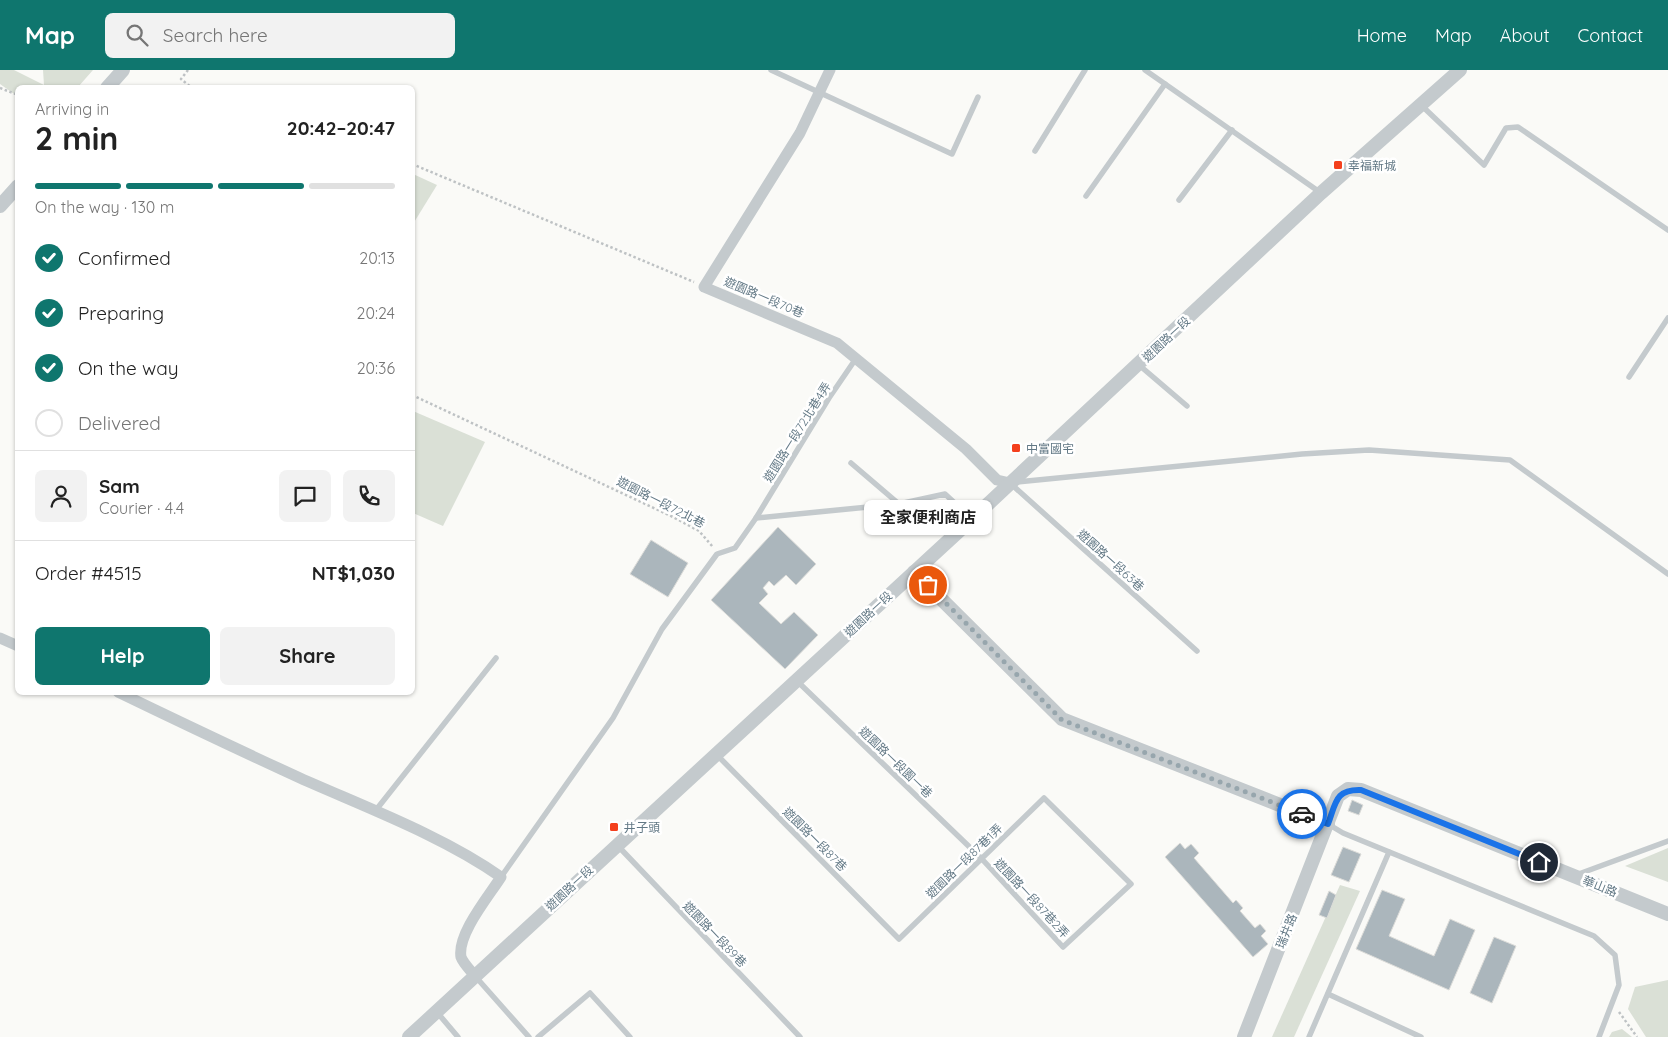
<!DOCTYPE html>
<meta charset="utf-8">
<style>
body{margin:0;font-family:Quicksand,"Noto Sans TC",sans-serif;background:#f2f2f2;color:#222;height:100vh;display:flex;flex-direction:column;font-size:19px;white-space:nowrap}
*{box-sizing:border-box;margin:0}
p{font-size:16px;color:#767676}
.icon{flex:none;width:28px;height:28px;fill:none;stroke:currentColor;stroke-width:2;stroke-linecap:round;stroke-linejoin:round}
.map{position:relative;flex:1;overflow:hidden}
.details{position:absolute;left:15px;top:15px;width:400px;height:610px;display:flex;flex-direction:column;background:#fff;border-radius:8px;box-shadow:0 1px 4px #0004}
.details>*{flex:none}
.pin{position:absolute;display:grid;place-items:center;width:42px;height:42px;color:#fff;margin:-21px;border:2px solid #fff;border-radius:50%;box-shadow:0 1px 5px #0007}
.courier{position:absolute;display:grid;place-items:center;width:50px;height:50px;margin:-25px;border:4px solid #1a73e8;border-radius:50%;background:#fff;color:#222;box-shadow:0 1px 6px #0007}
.bubble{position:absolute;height:35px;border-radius:8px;background:#fff;box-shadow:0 1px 4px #0004;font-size:16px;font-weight:700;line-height:35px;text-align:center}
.overview em{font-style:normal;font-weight:700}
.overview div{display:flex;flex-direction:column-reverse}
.overview{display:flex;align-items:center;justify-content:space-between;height:85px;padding:0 20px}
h1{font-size:32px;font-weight:700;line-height:38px}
.bar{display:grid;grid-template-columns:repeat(4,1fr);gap:8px 5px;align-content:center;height:60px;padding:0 20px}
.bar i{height:6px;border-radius:4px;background:#e0e0e0}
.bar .active{background:#0f766e}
.bar p{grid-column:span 4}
.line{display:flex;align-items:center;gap:12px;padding:0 20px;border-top:1px solid #e0e0e0}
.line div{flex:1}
.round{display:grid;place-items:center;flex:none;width:52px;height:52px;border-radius:8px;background:#f2f2f2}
ol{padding:0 20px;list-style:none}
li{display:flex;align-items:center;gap:15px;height:55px}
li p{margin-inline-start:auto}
li .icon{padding:5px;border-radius:50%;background:#0f766e;color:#fff;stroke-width:4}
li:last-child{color:#767676}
li i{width:28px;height:28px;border:2px solid #e0e0e0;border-radius:50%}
.cta{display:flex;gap:10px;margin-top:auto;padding:10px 20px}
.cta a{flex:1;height:58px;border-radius:8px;background:#0f766e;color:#fff;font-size:20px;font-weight:700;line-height:58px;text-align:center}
.cta a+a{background:#f2f2f2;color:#222}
header{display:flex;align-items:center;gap:30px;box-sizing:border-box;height:70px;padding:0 25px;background:#0f766e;color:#fff}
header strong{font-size:24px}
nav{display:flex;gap:28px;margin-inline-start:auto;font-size:18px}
.search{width:350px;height:45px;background:#f2f2f2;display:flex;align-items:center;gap:12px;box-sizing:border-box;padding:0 18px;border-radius:8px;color:#767676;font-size:19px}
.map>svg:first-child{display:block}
.green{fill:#dae0d6}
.building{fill:#abb6bc;stroke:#dcdcd9}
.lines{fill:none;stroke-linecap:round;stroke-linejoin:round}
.path{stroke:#bec2c4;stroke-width:2.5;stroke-dasharray:2.5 2.5;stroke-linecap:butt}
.service{stroke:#c4cacd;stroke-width:5.5}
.minor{stroke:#c4cacd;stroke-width:11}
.tertiary{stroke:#c4cacd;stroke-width:14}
.done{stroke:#97a6ad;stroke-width:5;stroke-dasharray:0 9}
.route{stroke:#1a73e8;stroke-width:6}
.poi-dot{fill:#f4401d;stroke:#fff;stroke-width:2}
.labels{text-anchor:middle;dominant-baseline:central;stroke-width:5;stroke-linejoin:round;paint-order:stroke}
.poi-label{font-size:12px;fill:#627885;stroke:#fff;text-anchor:start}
.street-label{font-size:12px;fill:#627885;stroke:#fff}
</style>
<header>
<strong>Map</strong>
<div class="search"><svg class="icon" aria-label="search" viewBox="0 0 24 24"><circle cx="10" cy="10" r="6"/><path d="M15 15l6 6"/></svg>Search here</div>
<nav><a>Home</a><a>Map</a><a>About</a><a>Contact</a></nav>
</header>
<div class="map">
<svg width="1668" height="967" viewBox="0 0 1668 967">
<rect width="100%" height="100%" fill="#fafaf7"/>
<g class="green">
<polygon points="0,0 14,0 44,15 43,0 93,0 78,17 18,18 17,26 0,14"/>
<polygon points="413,104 437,115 413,154"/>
<polygon points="413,341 485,372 443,456 413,443"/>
<polygon points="1668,778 1668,812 1625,796"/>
<polygon points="1340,815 1360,821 1294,967 1272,967"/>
<polygon points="1668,910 1668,967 1646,967 1628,939 1635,917"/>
<polygon points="1622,959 1632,967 1609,967 1612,962"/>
</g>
<g class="building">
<polygon points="778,457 816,494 796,515 786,505 774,516 769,511 763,518 768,524 759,533 781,554 794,542 818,565 785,599 711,530"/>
<polygon points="651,470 688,493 668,527 630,504"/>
<polygon points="1352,730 1363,735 1359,745 1348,741"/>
<polygon points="1180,773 1185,779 1191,774 1199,783 1194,788 1233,833 1236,830 1243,838 1240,841 1255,858 1260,854 1266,861 1261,866 1268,874 1253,887 1165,787"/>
<polygon points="1343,777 1361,784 1349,812 1331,805"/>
<polygon points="1382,820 1405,829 1389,866 1434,886 1450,849 1475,860 1449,920 1356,879"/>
<polygon points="1329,821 1336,825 1327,848 1319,845"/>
<polygon points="1494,867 1516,876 1492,933 1470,923"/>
</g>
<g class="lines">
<g class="path">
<polyline points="188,0 181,9 192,18"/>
<polyline points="0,18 18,25"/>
<polyline points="412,94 694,212"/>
<polyline points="412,325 673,447 699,461 713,477"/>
<polyline points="1619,942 1637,967"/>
</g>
<g class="service">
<polyline points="771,0 952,84 978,27"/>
<polyline points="1145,0 1321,123"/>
<polyline points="1421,35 1484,95 1506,58 1518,57 1668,160"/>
<polyline points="1035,81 1085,0"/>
<polyline points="1086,126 1165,14"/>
<polyline points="1179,130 1232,60"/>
<polyline points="1139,295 1187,336"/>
<polyline points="1629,307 1668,248"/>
<polyline points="851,393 899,434"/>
<polyline points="1017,412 1302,384 1369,380 1510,390 1668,504"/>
<polyline points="1010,413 1197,581"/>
<polyline points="756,448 829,328 857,287"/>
<polyline points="717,685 899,869 1044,728 1131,814 1063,877 981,788 797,611"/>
<polyline points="376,740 496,588"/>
<polyline points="1328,754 1343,763 1594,866 1615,885 1619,915 1599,967"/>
<polyline points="618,776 800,967"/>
<polyline points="1576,805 1668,771"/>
<polyline points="501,807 613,648 662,559 717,484 735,478 756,448 899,434 945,424 972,449"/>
<polyline points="475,906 529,967"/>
<polyline points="1328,924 1421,967"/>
<polyline points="436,941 458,967"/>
<polyline points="538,967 590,923 630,967"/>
<polyline points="1309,967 1389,782"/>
</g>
<g class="minor">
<polyline points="830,0 800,63 704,217 837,273 966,379 997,410 1010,413"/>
<polyline points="0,568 18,576"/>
<path d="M118,622C178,651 239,680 300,708C365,737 443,766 501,807C489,826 457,864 461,887C463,893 471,901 475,906"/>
</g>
<g class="tertiary">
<polyline points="107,18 123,0"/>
<polyline points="0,136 18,116"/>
<polyline points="914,502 1062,649 1328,754"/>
<polyline points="409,967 972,449 1321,123 1460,0"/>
<polyline points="1244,967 1338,726 1348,719 1361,720 1668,844"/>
</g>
</g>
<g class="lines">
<polyline class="done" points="928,515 1062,650 1302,744"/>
<path class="route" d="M1302,744L1328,754C1336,733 1335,719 1361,720L1539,792"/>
</g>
<g class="poi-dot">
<rect x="1333" y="90" width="10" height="10" rx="2.5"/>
<rect x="1011" y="373" width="10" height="10" rx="2.5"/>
<rect x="609" y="752" width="10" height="10" rx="2.5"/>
</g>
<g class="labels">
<g class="poi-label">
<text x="1348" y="95">幸福新城</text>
<text x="1026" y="378">中富國宅</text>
<text x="624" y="757">井子頭</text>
</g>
<g class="street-label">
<text transform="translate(764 227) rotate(23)">遊園路一段70巷</text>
<text transform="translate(1166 269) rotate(-43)">遊園路一段</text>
<text transform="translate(797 362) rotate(-58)">遊園路一段72北巷4弄</text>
<text transform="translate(661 432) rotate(27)">遊園路一段72北巷</text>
<text transform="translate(1111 490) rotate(42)">遊園路一段63巷</text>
<text transform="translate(868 544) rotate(-43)">遊園路一段</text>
<text transform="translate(896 692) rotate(44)">遊園路一段園一巷</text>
<text transform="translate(815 769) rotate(45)">遊園路一段87巷</text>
<text transform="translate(964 791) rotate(-44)">遊園路一段87巷1弄</text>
<text transform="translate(1600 816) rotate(22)">華山路</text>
<text transform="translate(569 818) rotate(-43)">遊園路一段</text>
<text transform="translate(1032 828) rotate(47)">遊園路一段87巷2弄</text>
<text transform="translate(1286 861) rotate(-68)">瑞井路</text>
<text transform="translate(715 864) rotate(46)">遊園路一段89巷</text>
</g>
</g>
</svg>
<div class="pin" style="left:928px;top:515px;background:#ea580c"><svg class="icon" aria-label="bag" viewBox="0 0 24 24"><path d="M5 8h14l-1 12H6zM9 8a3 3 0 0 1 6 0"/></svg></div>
<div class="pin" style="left:1539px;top:792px;background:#1f2937"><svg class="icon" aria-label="home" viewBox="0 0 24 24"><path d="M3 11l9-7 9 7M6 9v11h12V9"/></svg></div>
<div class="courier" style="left:1302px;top:744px"><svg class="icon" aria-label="car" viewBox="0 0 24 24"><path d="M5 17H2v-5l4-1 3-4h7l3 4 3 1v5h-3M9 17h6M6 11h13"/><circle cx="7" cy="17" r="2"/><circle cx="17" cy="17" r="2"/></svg></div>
<div class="bubble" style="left:864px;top:430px;width:128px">全家便利商店</div>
<section class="details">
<div class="overview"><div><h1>2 min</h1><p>Arriving in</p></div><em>20:42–20:47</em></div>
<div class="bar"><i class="active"></i><i class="active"></i><i class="active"></i><i></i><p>On the way · 130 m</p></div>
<ol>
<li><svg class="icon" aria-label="check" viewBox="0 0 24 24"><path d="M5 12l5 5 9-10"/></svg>Confirmed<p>20:13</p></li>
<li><svg class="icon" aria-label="check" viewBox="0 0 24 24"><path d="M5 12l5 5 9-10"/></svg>Preparing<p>20:24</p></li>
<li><svg class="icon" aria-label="check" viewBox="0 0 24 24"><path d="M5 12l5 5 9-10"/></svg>On the way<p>20:36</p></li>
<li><i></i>Delivered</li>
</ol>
<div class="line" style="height:90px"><a class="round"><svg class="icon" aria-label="person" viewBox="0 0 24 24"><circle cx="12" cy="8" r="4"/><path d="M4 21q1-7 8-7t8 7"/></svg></a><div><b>Sam</b><p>Courier · 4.4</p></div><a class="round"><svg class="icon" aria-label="chat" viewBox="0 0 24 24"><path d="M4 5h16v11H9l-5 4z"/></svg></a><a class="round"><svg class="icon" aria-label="phone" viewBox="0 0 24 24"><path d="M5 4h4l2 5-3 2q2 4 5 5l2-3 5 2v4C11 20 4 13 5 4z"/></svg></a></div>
<div class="line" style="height:65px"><div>Order #4515</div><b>NT$1,030</b></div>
<div class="cta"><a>Help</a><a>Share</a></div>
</section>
</div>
